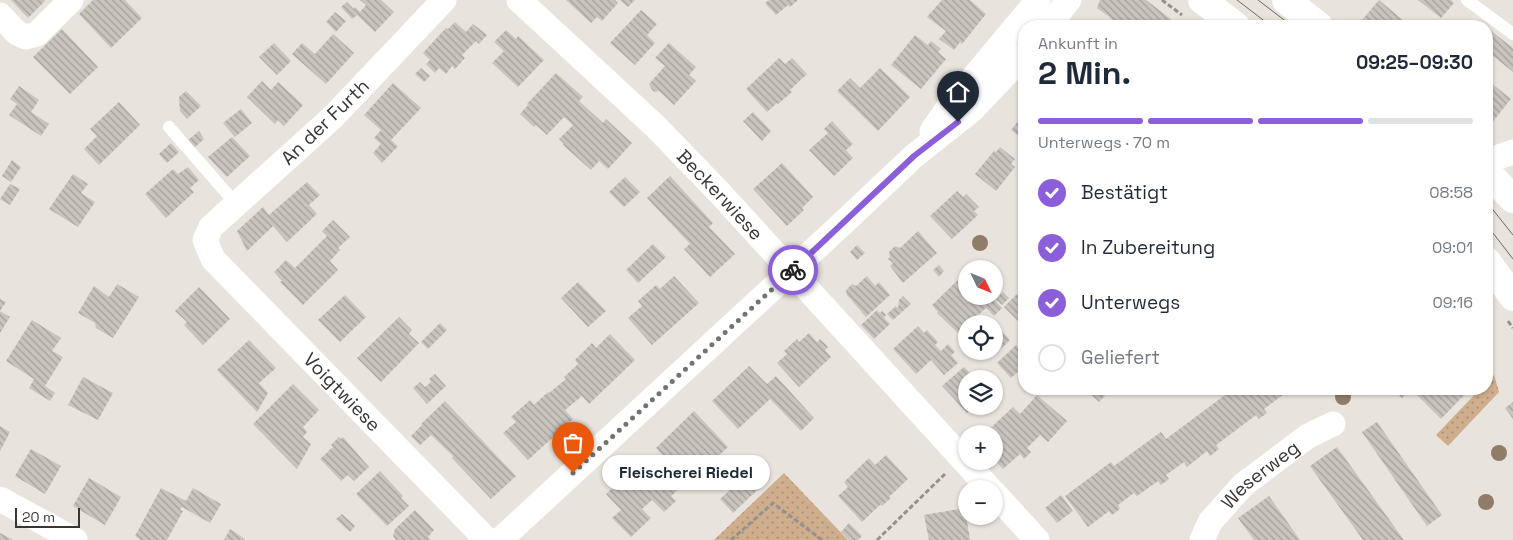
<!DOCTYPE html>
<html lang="de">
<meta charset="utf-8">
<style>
body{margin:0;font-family:"Space Grotesk",sans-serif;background:#f2f2f3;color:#1f2937;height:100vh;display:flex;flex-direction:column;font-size:19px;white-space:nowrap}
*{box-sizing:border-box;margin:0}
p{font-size:16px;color:#747a83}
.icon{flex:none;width:28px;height:28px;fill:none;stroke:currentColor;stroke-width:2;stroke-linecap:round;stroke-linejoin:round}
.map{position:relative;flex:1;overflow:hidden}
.side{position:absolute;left:1018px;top:20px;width:475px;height:375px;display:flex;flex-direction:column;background:#fff;border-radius:20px;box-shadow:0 1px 4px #0004}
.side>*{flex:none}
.needle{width:32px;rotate:133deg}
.tools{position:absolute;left:958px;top:260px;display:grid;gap:10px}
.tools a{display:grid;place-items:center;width:45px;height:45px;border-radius:50%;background:#fff;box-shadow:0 1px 4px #0004;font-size:25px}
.scale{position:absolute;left:15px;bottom:12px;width:65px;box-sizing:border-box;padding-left:5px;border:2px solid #383533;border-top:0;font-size:14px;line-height:18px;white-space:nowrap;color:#383533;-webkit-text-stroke:4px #fff;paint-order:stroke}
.pin{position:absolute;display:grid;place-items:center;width:42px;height:42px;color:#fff;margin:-51px -21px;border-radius:50% 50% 50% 0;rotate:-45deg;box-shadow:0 0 5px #0007}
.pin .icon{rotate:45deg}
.courier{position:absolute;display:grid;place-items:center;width:50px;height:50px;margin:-25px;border:4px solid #8a5fd9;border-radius:50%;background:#fff;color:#222;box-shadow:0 1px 6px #0007}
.bubble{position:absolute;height:35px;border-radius:18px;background:#fff;box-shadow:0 1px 4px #0004;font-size:16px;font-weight:600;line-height:35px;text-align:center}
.headline em{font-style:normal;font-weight:600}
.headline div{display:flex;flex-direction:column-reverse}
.headline{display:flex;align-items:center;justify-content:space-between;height:85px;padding:0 20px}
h1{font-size:32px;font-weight:600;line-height:38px}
.bar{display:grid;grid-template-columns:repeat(4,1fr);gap:8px 5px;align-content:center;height:60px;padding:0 20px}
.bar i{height:6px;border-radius:4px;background:#e0e1e3}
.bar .selected{background:#8a5fd9}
.bar p{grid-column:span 4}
ol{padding:0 20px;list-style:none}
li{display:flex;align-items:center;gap:15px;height:55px}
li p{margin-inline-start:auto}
li .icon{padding:5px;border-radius:50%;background:#8a5fd9;color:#fff;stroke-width:4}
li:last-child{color:#747a83}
li i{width:28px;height:28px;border:2px solid #e0e1e3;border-radius:50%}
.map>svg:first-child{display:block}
.grass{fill:url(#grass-dots)}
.building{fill:url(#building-back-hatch)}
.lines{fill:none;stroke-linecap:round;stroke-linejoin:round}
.path{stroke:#96918d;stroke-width:3;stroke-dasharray:5 2.5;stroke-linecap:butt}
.service{stroke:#fff;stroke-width:12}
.minor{stroke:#fff;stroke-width:25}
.secondary{stroke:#fff;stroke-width:28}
.tram{stroke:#6d6966;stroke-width:1}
.tree{fill:#8f7d6a}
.done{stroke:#76726e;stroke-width:5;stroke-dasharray:0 9}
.route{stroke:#8a5fd9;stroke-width:6}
.labels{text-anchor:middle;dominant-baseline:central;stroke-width:5;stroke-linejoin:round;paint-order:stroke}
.street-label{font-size:19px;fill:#383533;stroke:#fff}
</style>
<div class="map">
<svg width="1513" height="540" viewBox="0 0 1513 540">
<defs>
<pattern id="grass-dots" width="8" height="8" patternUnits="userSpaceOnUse" patternTransform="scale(1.25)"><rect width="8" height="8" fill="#cfae8e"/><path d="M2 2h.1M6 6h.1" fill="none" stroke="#a98e75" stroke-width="1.8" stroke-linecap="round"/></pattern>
<pattern id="building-back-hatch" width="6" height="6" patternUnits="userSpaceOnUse" patternTransform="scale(1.25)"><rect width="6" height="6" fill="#cac4bf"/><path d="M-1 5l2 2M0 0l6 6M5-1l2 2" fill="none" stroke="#a5a09c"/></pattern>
</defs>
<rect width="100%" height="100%" fill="#e9e3dd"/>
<g class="grass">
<polygon points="1494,375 1499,392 1448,446 1436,435 1480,389 1486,389 1486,383"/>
<polygon points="784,473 848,540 714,540"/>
</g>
<g class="building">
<polygon points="11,0 44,0 45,1 28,18"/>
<polygon points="93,0 125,0 142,18 111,48 79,14"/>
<polygon points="360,0 381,0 394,12 375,32 357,15 352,19 341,7 347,2 354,9 355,7 360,12 366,5"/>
<polygon points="566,0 615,0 618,3 602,21 597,17 591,23"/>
<polygon points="620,0 635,0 628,7"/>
<polygon points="769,0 798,0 790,7 788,5 776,15 765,3"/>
<polygon points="942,0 970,0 986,14 962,44 960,42 954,50 939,39 946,31 927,17"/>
<polygon points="1100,0 1146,0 1176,23 1174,26 1121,26 1097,8"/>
<polygon points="1379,0 1410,26 1357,26"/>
<polygon points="1418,0 1451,0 1454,3 1441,18"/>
<polygon points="641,10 657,24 647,35 655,43 635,65 610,43"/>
<polygon points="335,12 346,21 336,32 326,22"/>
<polygon points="455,22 466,32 473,24 487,35 479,44 476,41 462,55 465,58 455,69 452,66 446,74 439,68 435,73 426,64 430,60 423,53 446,28 448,29"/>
<polygon points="1486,27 1513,48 1513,72 1487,51 1486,53"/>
<polygon points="62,29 98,67 70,94 33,57"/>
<polygon points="506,30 516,39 518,36 544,60 518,87 492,63 504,51 494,42"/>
<polygon points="333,34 354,53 326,84 292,54 302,43 315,54"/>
<polygon points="915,35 928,45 931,41 941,49 938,52 946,59 921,89 891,65"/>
<polygon points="274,43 291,61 277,75 259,57"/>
<polygon points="669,43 696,67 689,75 696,81 674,105 659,91 655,92 652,90 649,84 665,66 655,58"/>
<polygon points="779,58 785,64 792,58 807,74 790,90 792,92 778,104 777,103 767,112 746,89"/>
<polygon points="421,68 430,76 424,82 415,74"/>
<polygon points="880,68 910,97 878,131 837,91 850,78 860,88"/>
<polygon points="556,73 583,97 579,101 603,123 606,119 632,143 608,169 599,161 591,170 563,145 564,144 559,139 573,125 564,117 547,135 536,125 534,127 520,114 528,105 527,104"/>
<polygon points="1486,79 1511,99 1486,130"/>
<polygon points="262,81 271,90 278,82 303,105 284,126 278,120 275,124 247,97"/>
<polygon points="393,83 421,108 391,140 398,146 382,163 373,153 381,144 374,138 381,130 364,115"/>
<polygon points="19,86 39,100 31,112 49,124 41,136 9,115 17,104 10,99"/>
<polygon points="186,91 201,106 187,119 180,111 179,97"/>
<polygon points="119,102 140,125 99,165 84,149 97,136 90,129"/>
<polygon points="241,109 252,123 235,137 223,123"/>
<polygon points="1024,111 1024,140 1011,130 1019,120 1019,113"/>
<polygon points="753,112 771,131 762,141 743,121"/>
<polygon points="832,121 853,144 846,150 853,158 834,176 809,150 828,133 824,129"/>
<polygon points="199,131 204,139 194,148 187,141"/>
<polygon points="232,137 250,156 227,177 208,157"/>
<polygon points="171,143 179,152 167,163 159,154"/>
<polygon points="1000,147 1015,159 1011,164 1015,167 996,191 975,174 994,151 996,152"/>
<polygon points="12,160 21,167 11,182 2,176"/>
<polygon points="782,163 813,197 802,208 804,210 787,226 753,189"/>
<polygon points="188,167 199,180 190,188 194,192 166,218 145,194 173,169 178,174"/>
<polygon points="73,174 88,184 81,193 95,202 78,227 49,209"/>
<polygon points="670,176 713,223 709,227 735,254 710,277 684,249 690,244 647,198"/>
<polygon points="625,177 640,192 624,207 609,192"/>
<polygon points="307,182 320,195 309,205 317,214 287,242 273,226 247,251 237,231 263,207 269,215"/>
<polygon points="10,184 20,189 10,205 0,199"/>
<polygon points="957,191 963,197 966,194 979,207 974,211 978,215 952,239 930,216"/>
<polygon points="333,220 350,237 338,248 340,250 330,261 338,270 303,305 280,282 282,281 274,272 286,260 295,268 327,236 322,231"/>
<polygon points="918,231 937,253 903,283 890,266 893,263 888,259 890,257 889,252 895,246 900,248"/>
<polygon points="653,244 666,257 638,283 626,270"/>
<polygon points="857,245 865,253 857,260 850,252"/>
<polygon points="939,265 944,271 939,277 933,270"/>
<polygon points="674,276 699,303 652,345 628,318 642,306 638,301 656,285 660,289"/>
<polygon points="867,276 875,286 879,282 890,295 866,317 847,295 846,290 852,284 856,286"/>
<polygon points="961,277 966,282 966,296 991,296 1002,308 994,316 986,308 968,324 966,324 966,326 958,333 937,313 938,312 932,305"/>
<polygon points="578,282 606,311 588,327 561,298"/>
<polygon points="117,284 139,297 113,338 96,328 95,323 78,313 94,286 109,297"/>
<polygon points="199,287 230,319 203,345 184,325 187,322 175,311"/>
<polygon points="1003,292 1009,298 1002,305 996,299"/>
<polygon points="1017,294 1024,301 1024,327 1004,307"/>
<polygon points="345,295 366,317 340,342 318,320"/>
<polygon points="903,296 911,304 893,320 887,314 896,306 898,308 899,300"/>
<polygon points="0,299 6,302 0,311 10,317 0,333"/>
<polygon points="877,310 880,313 882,311 886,315 884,318 890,324 874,339 861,325"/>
<polygon points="399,317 412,330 409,334 419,343 381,382 357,358"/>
<polygon points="32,320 61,338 52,351 63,357 45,386 55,393 50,401 29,388 34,379 6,361"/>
<polygon points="440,323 447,330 428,349 421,342"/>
<polygon points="918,326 924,333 927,330 938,342 935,345 941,351 948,344 955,352 951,355 958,363 944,375 931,360 916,374 893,349"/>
<polygon points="998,327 1010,340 1002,348 994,340 994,330"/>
<polygon points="809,333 817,342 820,339 828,347 825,350 831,357 799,387 777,363 787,354 784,351 797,339 799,342"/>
<polygon points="610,334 635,360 589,404 582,396 565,410 573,419 528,460 503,433 516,422 511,417 530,400 534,405 548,392 549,393 566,379 564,377 578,364 575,360 592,343 596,348"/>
<polygon points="249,340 276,368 259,383 268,393 257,412 217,370"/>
<polygon points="1016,345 1024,353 1024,366 1011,378 997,363"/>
<polygon points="749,366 767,384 776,376 814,418 801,431 770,399 738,429 712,401"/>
<polygon points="964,367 976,379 966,379 966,406 974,406 967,413 942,386"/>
<polygon points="435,374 446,386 427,404 413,388 420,382 425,387 431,382 429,379"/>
<polygon points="83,377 113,393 98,420 68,405"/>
<polygon points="293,384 319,410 303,427 307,432 303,437 311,444 297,469 253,424"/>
<polygon points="1085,389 1111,389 1099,402"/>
<polygon points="1233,389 1280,389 1284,394 1264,409 1267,413 1259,419 1256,415 1216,445 1219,449 1210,456 1207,451 1187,467 1184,462 1166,475 1169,479 1161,485 1158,481 1137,496 1134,493 1118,505 1120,509 1112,515 1109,511 1088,527 1065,496 1111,462 1114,466 1161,432 1166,439"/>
<polygon points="1393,389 1470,389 1441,419 1411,389 1402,398"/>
<polygon points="1037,395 1067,421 1048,442 1040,435 1027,448 1031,452 1024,459 1020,454 1003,469 994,459 994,434 984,434 1013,407 1020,414"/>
<polygon points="445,401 516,476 491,499 452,458 453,456 431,435 420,445 411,436 422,425 421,424"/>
<polygon points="1513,402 1513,419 1505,408"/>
<polygon points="694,411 728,447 689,484 656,448"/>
<polygon points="1377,422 1442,515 1427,526 1362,432"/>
<polygon points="0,426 10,432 0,451"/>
<polygon points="339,437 341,439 343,437 369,467 354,481 348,475 341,481 320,459 333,447 331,445"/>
<polygon points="1337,447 1404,540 1363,540 1310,466"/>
<polygon points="31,449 61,466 45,494 15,476"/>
<polygon points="886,455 908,479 889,497 891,498 882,506 881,504 862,522 838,496 848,487 844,482 869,458 875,465"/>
<polygon points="639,463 659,484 667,475 680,488 671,496 676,501 664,512 652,500 642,509 651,518 631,537 612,518 621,510 606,494"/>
<polygon points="758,465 770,478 733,513 720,499"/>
<polygon points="380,471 403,496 401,498 409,506 387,526 356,494"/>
<polygon points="89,478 121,497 105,525 73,506"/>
<polygon points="161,488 186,501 193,488 221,504 210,523 182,507 180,510 183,511 167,540 141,540 135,536"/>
<polygon points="1061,495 1073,511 1057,523 1045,508"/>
<polygon points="1269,496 1300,540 1254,540 1238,518"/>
<polygon points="965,508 970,540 929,540 924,515"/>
<polygon points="415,510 434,530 428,537 431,540 396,540 393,536 395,529"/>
<polygon points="342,514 355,526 350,532 336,519"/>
<polygon points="849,523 862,536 858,540 849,540 841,532"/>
<polygon points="230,529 245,539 245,540 224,540"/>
<polygon points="0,533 13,540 0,540"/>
</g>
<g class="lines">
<g class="path">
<polyline points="1162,0 1182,15"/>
<polyline points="1508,321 1513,328"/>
<polyline points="1319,391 1321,389"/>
<polyline points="731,540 773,503 822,540"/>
<polyline points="877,540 945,474"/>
</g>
<g class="service">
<polyline points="1467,0 1513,34"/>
<polyline points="169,127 236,204"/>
</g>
<g class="minor">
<path id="s1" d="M444,0L333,117L211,227L205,240L213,259L487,540"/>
<path id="s2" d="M519,0L655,126L718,191L990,489"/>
<polyline points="0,15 17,33 26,37 37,34 71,0"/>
<polyline points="1048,26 1069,0"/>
<polyline points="932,131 948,108 1038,0"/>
<polyline points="1486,161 1513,152"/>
<polyline points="994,493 1037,540"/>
<polyline points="0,499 75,540"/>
<polyline points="500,540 842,224 914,156 972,110 1024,55"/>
<path id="s3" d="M1202,540L1210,522L1243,485L1308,436L1333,424"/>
</g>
<g class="secondary">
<polyline points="1202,0 1236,26"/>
<polyline points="1286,0 1319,26"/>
<polyline points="1486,171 1513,199"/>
<polyline points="1486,260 1513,297"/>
</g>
<g class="tram">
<polyline points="1237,0 1271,26"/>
<polyline points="1258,0 1292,26"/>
<polyline points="1486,201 1513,235"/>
<polyline points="1486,224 1513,259"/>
</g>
</g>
<g class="tree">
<circle cx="980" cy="243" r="8"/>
<circle cx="1343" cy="397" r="8"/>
<circle cx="1499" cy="453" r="8"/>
<circle cx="1486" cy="502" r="8"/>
</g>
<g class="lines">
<polyline class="done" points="573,473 793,270"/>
<polyline class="route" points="793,270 914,156 958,122"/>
</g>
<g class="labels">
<g class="street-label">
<text transform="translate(325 122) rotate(-44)">An der Furth</text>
<text stroke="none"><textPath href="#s2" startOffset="280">Beckerwiese</textPath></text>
<text stroke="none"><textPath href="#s1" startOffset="546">Voigtwiese</textPath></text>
<text stroke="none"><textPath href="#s3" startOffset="89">Weserweg</textPath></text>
</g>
</g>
</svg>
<div class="tools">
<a><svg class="needle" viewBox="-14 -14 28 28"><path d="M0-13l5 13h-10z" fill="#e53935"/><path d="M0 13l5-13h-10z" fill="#747a83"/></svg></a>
<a><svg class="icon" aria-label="locate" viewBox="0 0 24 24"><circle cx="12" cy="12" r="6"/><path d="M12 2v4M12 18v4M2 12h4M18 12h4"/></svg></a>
<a><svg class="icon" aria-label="layers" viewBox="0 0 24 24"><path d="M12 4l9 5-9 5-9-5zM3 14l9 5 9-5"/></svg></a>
<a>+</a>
<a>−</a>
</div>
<div class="scale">20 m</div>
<div class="pin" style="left:573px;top:473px;background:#ea580c"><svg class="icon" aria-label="bag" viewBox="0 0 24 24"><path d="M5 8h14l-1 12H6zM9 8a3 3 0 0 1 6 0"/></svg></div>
<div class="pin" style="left:958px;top:122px;background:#1f2937"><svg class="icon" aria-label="home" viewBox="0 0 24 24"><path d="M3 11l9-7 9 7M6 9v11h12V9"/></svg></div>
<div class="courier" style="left:793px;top:270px"><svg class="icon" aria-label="bike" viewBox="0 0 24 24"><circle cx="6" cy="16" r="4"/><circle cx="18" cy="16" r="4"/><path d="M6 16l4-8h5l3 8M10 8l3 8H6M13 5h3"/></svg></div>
<div class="bubble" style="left:602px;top:455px;width:168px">Fleischerei Riedel</div>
<section class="side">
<div class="headline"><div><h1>2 Min.</h1><p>Ankunft in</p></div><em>09:25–09:30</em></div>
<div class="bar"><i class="selected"></i><i class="selected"></i><i class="selected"></i><i></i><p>Unterwegs · 70 m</p></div>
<ol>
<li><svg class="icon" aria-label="check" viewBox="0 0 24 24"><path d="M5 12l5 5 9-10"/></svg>Bestätigt<p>08:58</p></li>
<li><svg class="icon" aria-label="check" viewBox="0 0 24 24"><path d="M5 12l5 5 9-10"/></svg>In Zubereitung<p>09:01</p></li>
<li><svg class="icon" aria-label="check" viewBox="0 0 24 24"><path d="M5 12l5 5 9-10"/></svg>Unterwegs<p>09:16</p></li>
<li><i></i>Geliefert</li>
</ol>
</section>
</div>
